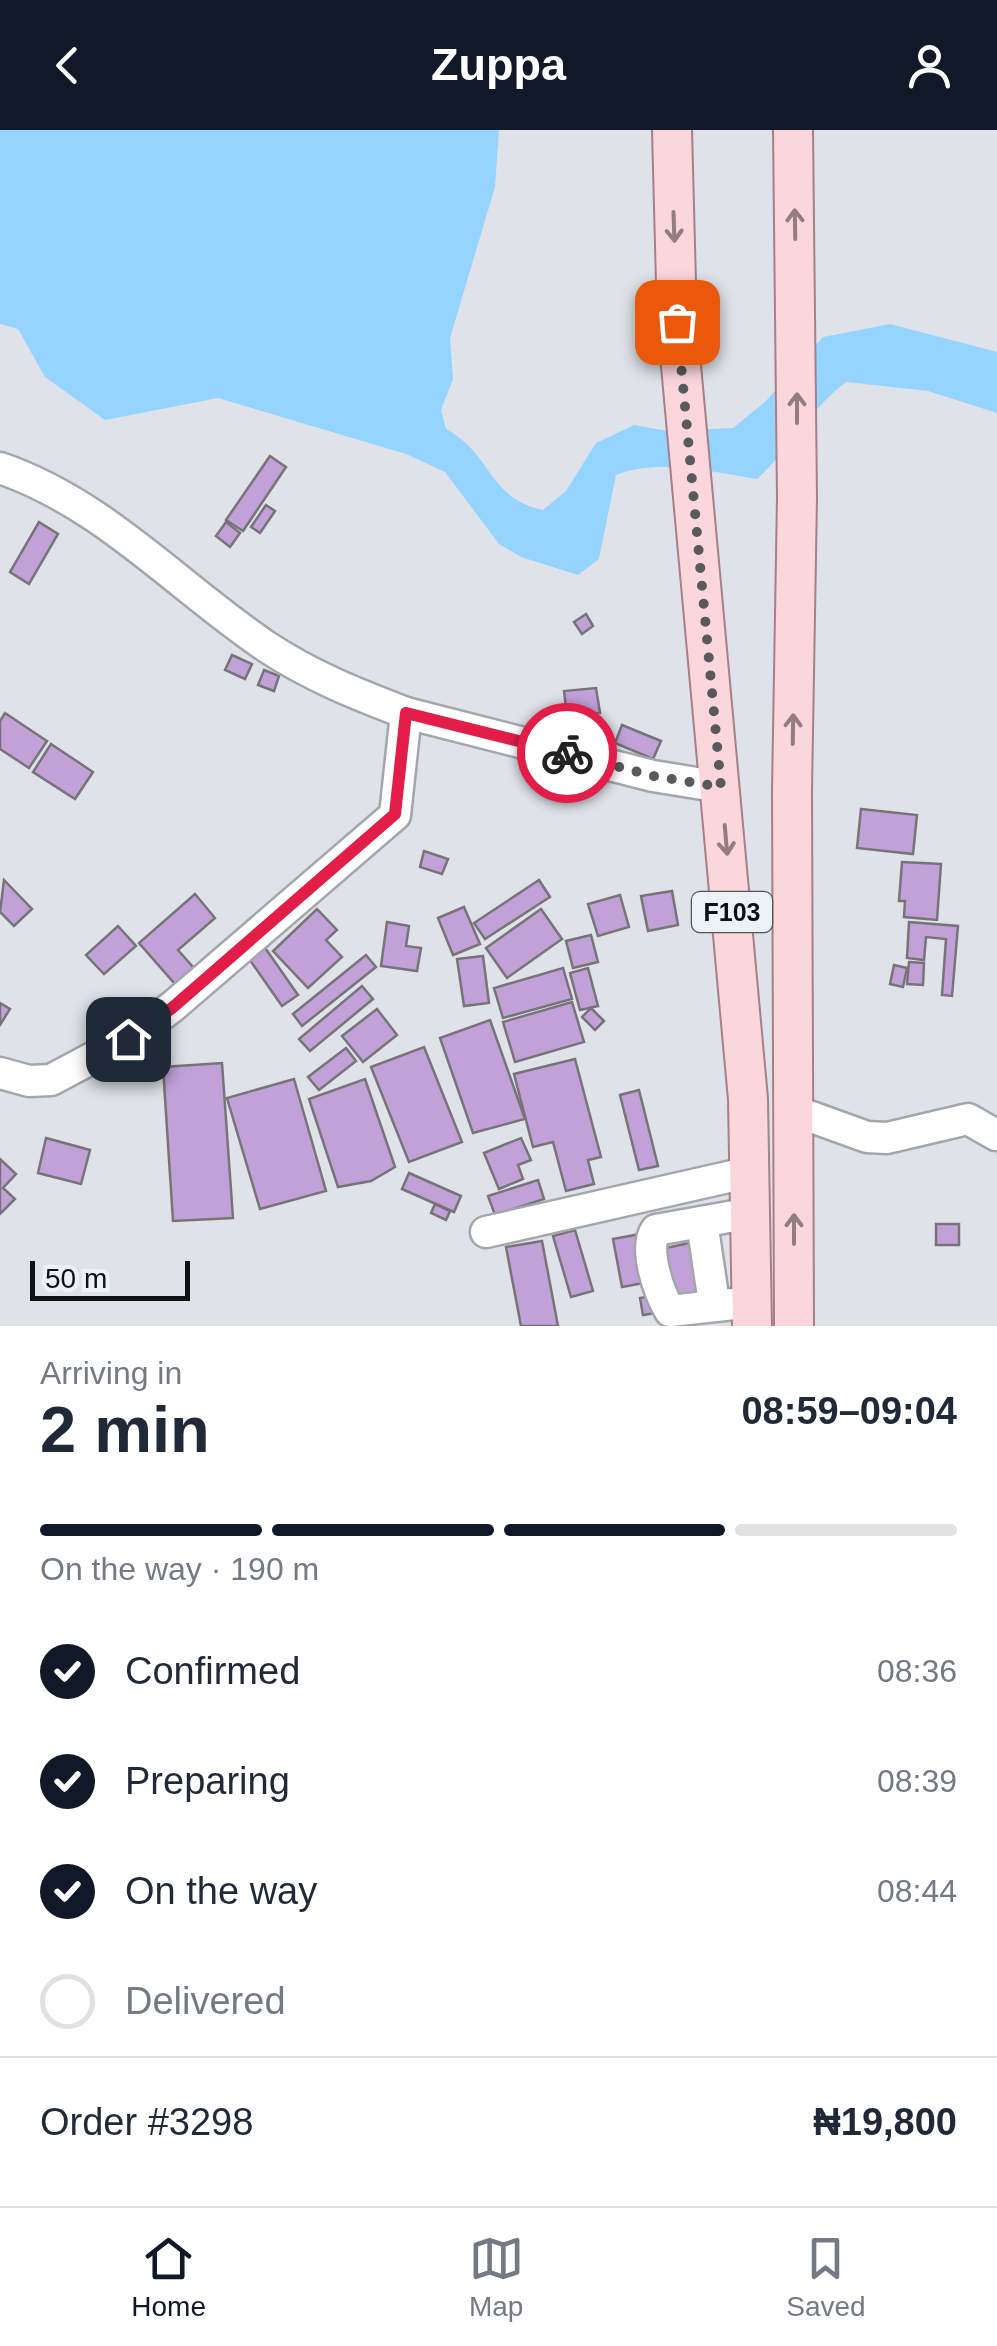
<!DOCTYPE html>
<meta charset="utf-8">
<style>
body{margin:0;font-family:Helvetica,sans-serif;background:#f2f2f3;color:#1f2937;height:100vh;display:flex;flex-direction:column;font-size:38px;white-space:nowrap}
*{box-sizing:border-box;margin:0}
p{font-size:32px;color:#747a83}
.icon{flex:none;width:55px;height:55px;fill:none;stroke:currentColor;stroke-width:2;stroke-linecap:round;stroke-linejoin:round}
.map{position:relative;height:1196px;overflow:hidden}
.drawer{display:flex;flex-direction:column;background:#fff;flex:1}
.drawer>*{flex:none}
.scale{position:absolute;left:30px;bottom:25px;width:160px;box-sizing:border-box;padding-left:10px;border:5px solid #0f1012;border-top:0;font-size:28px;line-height:35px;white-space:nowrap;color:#0f1012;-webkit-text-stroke:8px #ecf1f6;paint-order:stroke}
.pin{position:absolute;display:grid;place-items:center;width:85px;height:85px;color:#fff;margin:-42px;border-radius:20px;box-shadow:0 5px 15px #0006}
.courier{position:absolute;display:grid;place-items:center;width:100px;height:100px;margin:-50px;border:8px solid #e11d48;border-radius:50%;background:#fff;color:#222;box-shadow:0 2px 12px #0007}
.headline em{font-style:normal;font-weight:600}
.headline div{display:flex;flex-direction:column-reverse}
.headline{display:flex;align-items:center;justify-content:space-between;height:170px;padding:0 40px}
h1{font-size:65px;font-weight:600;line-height:75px}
.bar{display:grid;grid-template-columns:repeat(4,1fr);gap:15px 10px;align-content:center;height:120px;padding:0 40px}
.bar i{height:12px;border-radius:8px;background:#e0e1e3}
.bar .active{background:#111827}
.bar p{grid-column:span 4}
.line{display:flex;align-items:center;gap:25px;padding:0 40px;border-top:2px solid #e0e1e3}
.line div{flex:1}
ol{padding:0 40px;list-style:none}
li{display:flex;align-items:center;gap:30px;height:110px}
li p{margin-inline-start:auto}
li .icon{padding:10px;border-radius:50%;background:#111827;color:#fff;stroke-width:4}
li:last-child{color:#747a83}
li i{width:55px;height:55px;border:5px solid #e0e1e3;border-radius:50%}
header{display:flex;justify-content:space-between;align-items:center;height:130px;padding:0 40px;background:#111827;color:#fff;font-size:45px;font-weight:600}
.tabs{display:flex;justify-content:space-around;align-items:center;height:140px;border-top:2px solid #e0e1e3;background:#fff;font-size:28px;color:#747a83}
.tabs a{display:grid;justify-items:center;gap:5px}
.tabs .active{color:#111827}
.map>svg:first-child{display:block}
.water{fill:#95d4fe}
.building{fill:#c2a1d9;stroke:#777479;stroke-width:2.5}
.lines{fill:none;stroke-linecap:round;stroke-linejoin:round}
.minor-casing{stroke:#a3a7ac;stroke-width:35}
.major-casing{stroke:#a67f88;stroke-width:42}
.minor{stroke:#fff;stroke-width:30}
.major{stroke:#fbd6dd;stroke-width:38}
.oneway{stroke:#917d82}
.done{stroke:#585a5d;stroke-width:10;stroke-dasharray:0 18}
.route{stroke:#e11d48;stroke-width:12}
.labels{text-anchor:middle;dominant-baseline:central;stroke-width:9;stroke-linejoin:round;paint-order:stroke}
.shield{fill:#ecf1f6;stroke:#515456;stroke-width:2.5}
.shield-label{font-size:25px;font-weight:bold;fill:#0f1012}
</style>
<header><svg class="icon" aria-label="back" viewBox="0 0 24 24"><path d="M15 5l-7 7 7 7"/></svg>Zuppa<svg class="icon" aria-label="person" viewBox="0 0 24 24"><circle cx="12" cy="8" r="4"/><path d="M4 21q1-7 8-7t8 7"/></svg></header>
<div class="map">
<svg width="997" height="1196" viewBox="0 0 997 1196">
<rect width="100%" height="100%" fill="#dfe3e9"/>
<path class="water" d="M0,0H499L495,57L450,208L453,249L441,280L446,299C493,324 487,368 543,380L566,361L596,313L634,295L667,301L733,298L765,272L823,207L890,194L997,222V283L928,261L846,252C810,279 791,318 757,349C713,342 658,328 616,345L599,429L578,445L521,427L499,414L445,342L406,324L218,268L105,290L45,247L18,199L0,194Z"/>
<g class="building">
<polygon points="270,326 286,337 243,401 226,390"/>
<polygon points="266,375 275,381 260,403 251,397"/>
<polygon points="39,392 58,404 29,454 10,442"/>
<polygon points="226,392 240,403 230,417 216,406"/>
<polygon points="586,484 593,496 582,504 574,492"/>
<polygon points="232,525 252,534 245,549 225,540"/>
<polygon points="264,540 279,546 274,561 258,555"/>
<polygon points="596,558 600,583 567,586 564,561"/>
<polygon points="5,583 47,611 29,638 0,619 0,591"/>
<polygon points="622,595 661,611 653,629 615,613"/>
<polygon points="51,614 93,642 75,669 33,642"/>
<polygon points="861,679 917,685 913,724 857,718"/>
<polygon points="424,721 448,729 442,744 420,737"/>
<polygon points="902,732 941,734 937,790 904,787 905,771 899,771"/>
<polygon points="4,750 32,779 14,796 0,782"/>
<polygon points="539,750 550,767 485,809 474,793"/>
<polygon points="672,761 678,795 648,801 641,766"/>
<polygon points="195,764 215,788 178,820 194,838 175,854 139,813"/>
<polygon points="620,765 629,797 598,806 588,774"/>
<polygon points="464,777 480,814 453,825 438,788"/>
<polygon points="317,779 337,800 326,810 342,827 308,858 273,821"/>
<polygon points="541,779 562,809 507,848 486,818"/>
<polygon points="387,792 409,796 406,816 421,818 417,841 381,836"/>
<polygon points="909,792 958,796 952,866 942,865 946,809 926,807 924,830 907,828"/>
<polygon points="118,796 136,816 104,844 86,825"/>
<polygon points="591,805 598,832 573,838 566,811"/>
<polygon points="261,812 298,865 282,876 245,823"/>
<polygon points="366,825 376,837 302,896 293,884"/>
<polygon points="483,826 489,873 464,876 457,829"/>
<polygon points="909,832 924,833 923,855 907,854"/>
<polygon points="894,835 907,838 903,857 890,854"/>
<polygon points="563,838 572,869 503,888 494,858"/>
<polygon points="588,838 598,876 580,880 570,843"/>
<polygon points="362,856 373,869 310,921 299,909"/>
<polygon points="572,872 584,912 515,932 503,892"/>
<polygon points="0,873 10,879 0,895"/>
<polygon points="591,878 604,891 595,900 582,887"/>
<polygon points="377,879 397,905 363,932 342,906"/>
<polygon points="490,890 525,989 473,1003 440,908"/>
<polygon points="424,917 462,1012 409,1032 371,937"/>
<polygon points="346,918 356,931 319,960 308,947"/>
<polygon points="575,929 601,1027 588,1030 594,1054 566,1061 553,1012 533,1017 514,944"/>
<polygon points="222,933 233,1088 173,1091 163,937"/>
<polygon points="294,949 326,1061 260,1079 227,968"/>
<polygon points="365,949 395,1037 371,1051 338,1057 309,969"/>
<polygon points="639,960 658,1036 639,1040 620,965"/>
<polygon points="46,1008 90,1020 81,1054 38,1043"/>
<polygon points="521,1008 531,1030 518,1035 523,1049 499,1059 484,1023"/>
<polygon points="0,1029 16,1044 3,1058 15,1069 0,1084"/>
<polygon points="409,1043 461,1066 454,1082 402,1059"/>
<polygon points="538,1050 544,1069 495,1085 488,1066"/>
<polygon points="435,1074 450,1081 446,1090 431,1083"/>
<rect x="936" y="1094" width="23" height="21"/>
<polygon points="575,1100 593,1161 571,1167 553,1106"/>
<polygon points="640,1104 649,1152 622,1157 613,1109"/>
<polygon points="542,1111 558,1196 521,1196 506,1117"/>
<polygon points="694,1112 706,1168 674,1175 661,1119"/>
<polygon points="653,1166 656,1183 643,1185 640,1168"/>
</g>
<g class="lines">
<g class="minor-casing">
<g id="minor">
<path d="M0,338C103,373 178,457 267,517C311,546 356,564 406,583"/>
<polyline points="0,943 29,951 51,950 128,909 172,877 395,685 406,583 653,646 721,657"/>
<polyline points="795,981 867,1007 887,1008 968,989 996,1005"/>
<path d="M751,1083L656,1100C643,1118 659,1163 670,1181L752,1172"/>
<polyline points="702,1092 714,1173"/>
<polyline points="486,1102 750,1042"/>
</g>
</g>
<g class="major-casing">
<g id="major">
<polyline points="672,0 677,192 748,969 752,1196"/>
<polyline points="793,0 797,367 792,661 794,1196"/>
</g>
</g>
<use href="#minor" class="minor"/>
<use href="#major" class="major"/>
</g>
<defs><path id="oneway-shaft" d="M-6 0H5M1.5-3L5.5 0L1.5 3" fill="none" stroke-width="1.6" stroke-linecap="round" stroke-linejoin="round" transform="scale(2.5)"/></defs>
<g class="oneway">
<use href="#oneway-shaft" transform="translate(795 94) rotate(-91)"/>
<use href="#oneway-shaft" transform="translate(674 97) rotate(88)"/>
<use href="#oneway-shaft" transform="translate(797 278) rotate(-90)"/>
<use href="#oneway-shaft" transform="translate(793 599) rotate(-89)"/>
<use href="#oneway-shaft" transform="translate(726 710) rotate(85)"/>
<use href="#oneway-shaft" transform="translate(794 1099) rotate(-90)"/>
</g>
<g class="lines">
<polyline class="done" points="567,623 653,646 721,657 677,192"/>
<polyline class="route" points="128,909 172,878 395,684 406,583 567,623"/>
</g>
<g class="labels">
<rect class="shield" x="692" y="762" width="80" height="40" rx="8"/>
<g class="shield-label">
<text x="732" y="782">F103</text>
</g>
</g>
</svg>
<div class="scale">50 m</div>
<div class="pin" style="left:677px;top:192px;background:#ea580c"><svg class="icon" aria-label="bag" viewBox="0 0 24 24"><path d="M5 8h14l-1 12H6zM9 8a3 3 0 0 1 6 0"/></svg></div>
<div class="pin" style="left:128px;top:909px;background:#1f2937"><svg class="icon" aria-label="home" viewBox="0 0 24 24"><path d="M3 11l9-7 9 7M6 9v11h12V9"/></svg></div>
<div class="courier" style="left:567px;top:623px"><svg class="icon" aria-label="bike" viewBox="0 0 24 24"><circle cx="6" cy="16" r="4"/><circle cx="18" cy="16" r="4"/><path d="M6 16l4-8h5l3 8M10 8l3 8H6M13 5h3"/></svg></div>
</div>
<section class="drawer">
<div class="headline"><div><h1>2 min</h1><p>Arriving in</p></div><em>08:59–09:04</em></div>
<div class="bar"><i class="active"></i><i class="active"></i><i class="active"></i><i></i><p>On the way · 190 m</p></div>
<ol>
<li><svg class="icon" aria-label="check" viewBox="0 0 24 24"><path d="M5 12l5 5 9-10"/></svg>Confirmed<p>08:36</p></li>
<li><svg class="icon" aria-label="check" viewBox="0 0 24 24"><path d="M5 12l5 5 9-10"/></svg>Preparing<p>08:39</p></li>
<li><svg class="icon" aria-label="check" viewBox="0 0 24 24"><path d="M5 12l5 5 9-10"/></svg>On the way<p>08:44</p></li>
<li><i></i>Delivered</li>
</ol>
<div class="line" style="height:130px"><div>Order #3298</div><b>₦19,800</b></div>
</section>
<nav class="tabs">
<a class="active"><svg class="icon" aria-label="home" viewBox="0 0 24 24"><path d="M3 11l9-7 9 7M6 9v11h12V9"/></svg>Home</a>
<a><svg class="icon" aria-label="map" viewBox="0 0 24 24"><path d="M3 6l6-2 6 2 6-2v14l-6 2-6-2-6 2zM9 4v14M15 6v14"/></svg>Map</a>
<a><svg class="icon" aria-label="saved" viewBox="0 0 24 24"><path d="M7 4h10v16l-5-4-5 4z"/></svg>Saved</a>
</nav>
